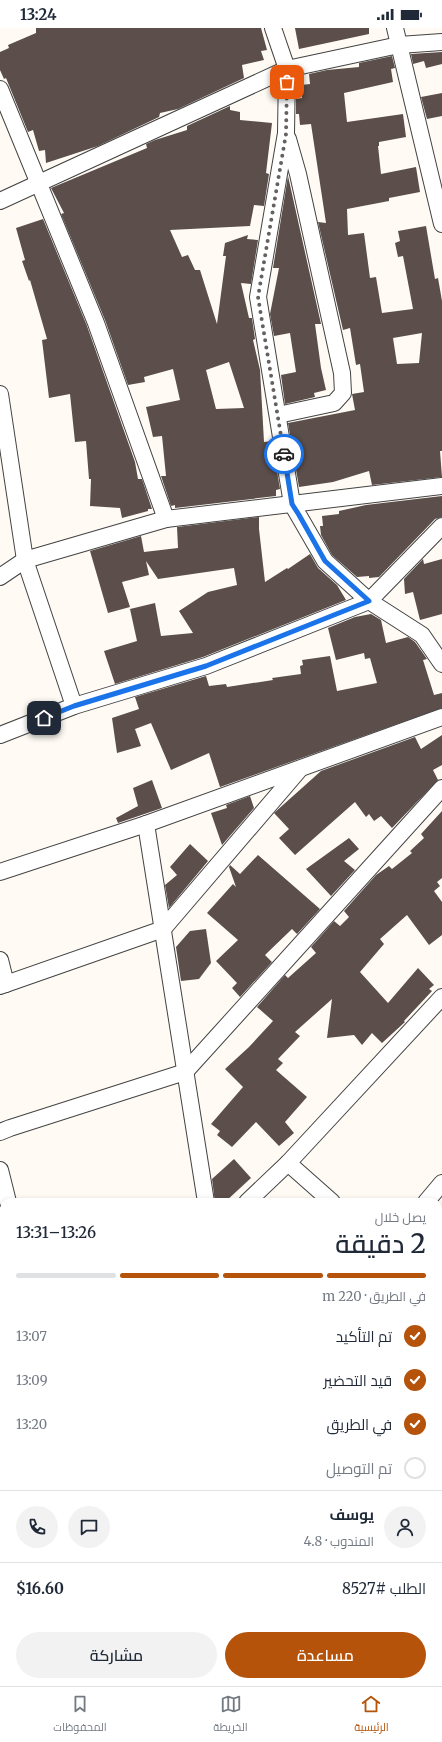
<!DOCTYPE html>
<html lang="ar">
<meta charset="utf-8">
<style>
body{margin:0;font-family:Merriweather,Cairo,serif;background:#f2f2f3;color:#1f2937;direction:rtl;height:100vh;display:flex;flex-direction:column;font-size:15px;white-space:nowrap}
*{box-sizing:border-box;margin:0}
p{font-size:13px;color:#747a83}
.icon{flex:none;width:22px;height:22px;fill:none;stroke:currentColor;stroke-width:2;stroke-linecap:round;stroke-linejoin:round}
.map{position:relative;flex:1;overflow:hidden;direction:ltr}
.details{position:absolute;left:0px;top:1170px;width:442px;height:488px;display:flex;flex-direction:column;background:#fff;border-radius:12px 12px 0 0;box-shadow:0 2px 6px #0003;direction:rtl}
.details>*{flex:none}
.pin{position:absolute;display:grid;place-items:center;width:34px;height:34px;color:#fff;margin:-17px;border-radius:8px;box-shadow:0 2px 6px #0006}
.courier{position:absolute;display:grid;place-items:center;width:40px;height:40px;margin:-20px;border:3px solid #1a73e8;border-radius:50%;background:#fff;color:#222;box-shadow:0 1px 5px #0007}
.headline em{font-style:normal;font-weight:600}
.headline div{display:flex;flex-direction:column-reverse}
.headline{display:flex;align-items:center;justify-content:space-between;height:68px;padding:0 16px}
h1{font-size:26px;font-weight:600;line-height:30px}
.bar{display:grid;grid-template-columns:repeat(4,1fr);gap:6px 4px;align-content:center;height:48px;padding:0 16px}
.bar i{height:5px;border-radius:3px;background:#e0e1e3}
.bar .selected{background:#b45309}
.bar p{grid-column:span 4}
.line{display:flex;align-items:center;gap:10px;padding:0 16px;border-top:1px solid #e0e1e3}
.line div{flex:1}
.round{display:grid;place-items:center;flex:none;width:42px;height:42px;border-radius:21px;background:#f2f2f3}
ol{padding:0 16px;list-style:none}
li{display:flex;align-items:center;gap:12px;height:44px}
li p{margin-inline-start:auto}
li .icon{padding:4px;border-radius:50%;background:#b45309;color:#fff;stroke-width:4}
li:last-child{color:#747a83}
li i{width:22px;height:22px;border:2px solid #e0e1e3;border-radius:50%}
.cta{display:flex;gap:8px;margin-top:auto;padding:8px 16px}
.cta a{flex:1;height:46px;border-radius:24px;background:#b45309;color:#fff;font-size:16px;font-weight:600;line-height:46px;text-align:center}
.cta a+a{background:#f2f2f3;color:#1f2937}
.status{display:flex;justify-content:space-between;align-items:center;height:28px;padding:0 20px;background:#fff;direction:ltr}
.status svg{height:11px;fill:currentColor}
.menu{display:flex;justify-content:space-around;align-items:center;height:56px;border-top:1px solid #e0e1e3;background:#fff;font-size:11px;color:#747a83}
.menu a{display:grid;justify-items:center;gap:2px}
.menu .selected{color:#b45309}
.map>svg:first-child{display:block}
.building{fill:#5b4e4b;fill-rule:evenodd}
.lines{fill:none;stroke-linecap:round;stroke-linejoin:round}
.minor-casing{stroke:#434343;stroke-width:18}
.minor{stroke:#fff;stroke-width:16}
.done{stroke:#646260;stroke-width:4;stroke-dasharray:0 7.2}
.route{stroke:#1a73e8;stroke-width:5}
</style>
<div class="status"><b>13:24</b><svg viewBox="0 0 49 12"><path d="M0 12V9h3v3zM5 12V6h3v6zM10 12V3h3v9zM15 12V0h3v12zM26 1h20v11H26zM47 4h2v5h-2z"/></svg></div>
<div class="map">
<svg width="442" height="1658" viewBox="0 0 442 1658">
<rect width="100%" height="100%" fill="#fffbf4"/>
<g class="building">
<polygon points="36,0 261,0 267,22 261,23 264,32 242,37 244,50 178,81 160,85 159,89 98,118 46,135 45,122 39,123 33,102 28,104 6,50 4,51 0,42 0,24 9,20 8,17 36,5"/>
<polygon points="295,0 369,0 369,6 299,21"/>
<polygon points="442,24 442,36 426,40 424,33 413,36 411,26"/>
<path d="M392,28L395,40L391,41L393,54L344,65L347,94L403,86L406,109L379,114V118H378L381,146L416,139L420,164L389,170V173L347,181L348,207L364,205L370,250L376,249L382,285L413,281L403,228L398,229L395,215L400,213L398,203L426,198L435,251L438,250L442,273V423H440L442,449L372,457L369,443L333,454L299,459L288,395L355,382L352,366L364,364L360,336L356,337L350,300L343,302L318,194L326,195L311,96L300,97L299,86H296V71L302,70L301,57L310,56L309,46L327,42L359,39V35ZM422,305L419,335L397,336L393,310Z"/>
<polygon points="442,65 442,88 427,91 421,69"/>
<path d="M230,78V82L240,84V92L272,95L266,145L269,146L264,178L254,177L250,198L170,202L182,229L188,227L195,242H200L217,296L226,228H223L225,215L248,207L247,211L258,212L251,256L241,255L249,290H252L255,311L253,312L260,342L264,414L272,413L280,461L276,462V468L175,480V477L171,478L161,448H166L162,408L153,409L146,379L180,372L173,341L144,349L145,354L128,357L105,292L61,186L64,185L51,160L147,120L146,116L155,112L187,102V98ZM229,334L244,380L216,381L206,342Z"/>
<polygon points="288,148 321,296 315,296 321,340 326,362 314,365 315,369 285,376 281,347 296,344 290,305 274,308 270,286 279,240 273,240"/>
<polygon points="43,191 87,298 135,434 138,451 142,451 152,481 148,481 148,483 122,490 120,480 90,478 91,451 89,451 86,413 75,414 70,366 49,370 42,312 47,311 30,252 29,253 22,233 25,232 16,200"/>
<polygon points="442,468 442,489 435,491 379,549 369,550 369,548 357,549 332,527 321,507 320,498 323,498 322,488 339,486 339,483 366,477"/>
<polygon points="259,489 259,501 265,554 287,540 288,541 310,526 318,540 337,557 346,572 203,629 115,656 104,623 137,613 130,581 155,575 161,608 193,605 179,583 208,564 237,557 234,540 158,551 146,533 149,547 122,554 130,579 108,585 90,523 141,508 144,524 178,520 177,499"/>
<polygon points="423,531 424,536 442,531 442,586 420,592 413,564 405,566 404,551"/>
<polygon points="371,586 381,592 386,615 408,609 415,614 427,631 423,632 434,667 442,665 442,680 220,759 209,725 171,742 151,695 135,701 141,718 117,725 112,690 139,681 135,669 206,648 209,658 226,656 227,659 273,652 272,650 301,646 300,638 303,637 302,632 330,628 337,663 377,655 370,630 365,631 364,625 336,632 328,600 355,589"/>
<polygon points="442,707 442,737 433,742 438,752 392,800 381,788 374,793 369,786 366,789 355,774 295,827 279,810 289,801 274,785 321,743 415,709 421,721"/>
<polygon points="152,752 162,780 118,795 116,790 138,778 133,760"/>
<polygon points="250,768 254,780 222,817 211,785 227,780 226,777"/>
<polygon points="442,783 442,850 437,854 440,858 434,863 442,874 442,907 429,917 407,887 380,911 384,916 360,944 388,975 418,940 434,957 429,961 432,963 404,993 405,994 382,1015 372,1005 362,1017 354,1007 327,1010 332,971 295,1004 300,1008 278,1031 283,1035 276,1042 307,1069 285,1094 294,1105 279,1118 256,1094 232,1119 217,1107 220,1103 211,1096 243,1059 225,1041 249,1019 273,993 257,979 285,947 288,950 316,925 311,919 334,893 340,898 349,889 344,883 376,847 389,838 392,841 412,825 410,823 424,810 421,806"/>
<polygon points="349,810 359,821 344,833 355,842 331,868 306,841"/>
<polygon points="190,816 208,833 169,880 165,857 177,847 170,839"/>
<polygon points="258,827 320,881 297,906 292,901 265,927 272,934 240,969 232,960 237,955 216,933 238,912 207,885 233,856 236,859 229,839 230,837 240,846"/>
<polygon points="206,901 211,935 199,951 181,953 176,919 190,903"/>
<polygon points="234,1131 251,1150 225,1174 215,1174 212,1151"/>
</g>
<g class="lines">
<g class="minor-casing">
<g id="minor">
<polyline points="273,0 287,41 286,105 258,269 292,476 325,533 369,573 422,607 442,636"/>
<polyline points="395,0 442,196"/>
<polyline points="0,61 96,295 166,491"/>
<polyline points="0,173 287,41 399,17 442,14"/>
<polyline points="0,366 25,532 74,678"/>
<polyline points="278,387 334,375 343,365 342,345 298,146 288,111"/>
<polyline points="0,549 25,532 166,491 442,458"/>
<polyline points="0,707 74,678 206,638 369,573 442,498"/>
<polyline points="146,796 206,1174"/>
<polyline points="0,844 146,796 442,689"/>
<polyline points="0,932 6,956"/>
<polyline points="0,958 163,901 299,742"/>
<polyline points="0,1104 10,1100 185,1044 442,760"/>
<polyline points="288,1135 332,1174"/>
<polyline points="0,1142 8,1174"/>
<polyline points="247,1174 288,1135 442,969"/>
<polyline points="426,1174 442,1155"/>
<polyline points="0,1247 4,1247"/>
<polyline points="438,1267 442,1270"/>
<polyline points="438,1412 442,1409"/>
<polyline points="0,1429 4,1425"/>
<polyline points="438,1466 442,1470"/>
<polyline points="0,1646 4,1645"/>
<polyline points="205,1654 207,1658"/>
<polyline points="360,1654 362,1658"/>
</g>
</g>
<use href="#minor" class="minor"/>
</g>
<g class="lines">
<polyline class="done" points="284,426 258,269 286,106 287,54"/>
<polyline class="route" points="44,690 74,678 206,638 369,573 325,533 299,487 292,476 284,426"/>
</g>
</svg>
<div class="pin" style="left:287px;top:54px;background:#ea580c"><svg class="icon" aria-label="bag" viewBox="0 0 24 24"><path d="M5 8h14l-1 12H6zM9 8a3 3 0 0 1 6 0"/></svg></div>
<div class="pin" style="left:44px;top:690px;background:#1f2937"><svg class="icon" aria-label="home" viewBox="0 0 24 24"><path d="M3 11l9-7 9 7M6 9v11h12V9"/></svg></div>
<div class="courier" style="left:284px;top:426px"><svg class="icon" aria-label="car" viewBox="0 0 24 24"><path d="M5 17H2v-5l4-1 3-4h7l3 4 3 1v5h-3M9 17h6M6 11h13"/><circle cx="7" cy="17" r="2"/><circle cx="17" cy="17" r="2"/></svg></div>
<section class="details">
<div class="headline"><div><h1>2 دقيقة</h1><p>يصل خلال</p></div><em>13:26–13:31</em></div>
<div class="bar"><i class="selected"></i><i class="selected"></i><i class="selected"></i><i></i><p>في الطريق · 220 m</p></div>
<ol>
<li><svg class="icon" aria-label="check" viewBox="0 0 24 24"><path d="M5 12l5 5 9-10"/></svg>تم التأكيد<p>13:07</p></li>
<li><svg class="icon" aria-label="check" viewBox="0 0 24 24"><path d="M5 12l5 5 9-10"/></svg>قيد التحضير<p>13:09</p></li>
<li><svg class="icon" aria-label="check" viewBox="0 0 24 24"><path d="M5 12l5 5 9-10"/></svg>في الطريق<p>13:20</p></li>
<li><i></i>تم التوصيل</li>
</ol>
<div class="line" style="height:72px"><a class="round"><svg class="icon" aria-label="person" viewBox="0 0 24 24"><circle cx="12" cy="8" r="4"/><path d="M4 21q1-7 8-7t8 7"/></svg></a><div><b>يوسف</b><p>المندوب · 4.8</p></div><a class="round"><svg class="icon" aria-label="chat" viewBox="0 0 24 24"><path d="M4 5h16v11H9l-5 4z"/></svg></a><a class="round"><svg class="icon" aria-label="phone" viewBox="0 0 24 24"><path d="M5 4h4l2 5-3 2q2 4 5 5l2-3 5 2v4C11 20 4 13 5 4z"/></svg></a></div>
<div class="line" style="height:52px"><div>الطلب #8527</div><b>$16.60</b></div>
<div class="cta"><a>مساعدة</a><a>مشاركة</a></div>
</section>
</div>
<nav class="menu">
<a class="selected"><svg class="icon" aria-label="home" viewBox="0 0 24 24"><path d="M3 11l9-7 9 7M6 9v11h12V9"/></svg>الرئيسية</a>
<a><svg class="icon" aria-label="map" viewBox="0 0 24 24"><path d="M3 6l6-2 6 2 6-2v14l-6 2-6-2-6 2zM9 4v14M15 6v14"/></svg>الخريطة</a>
<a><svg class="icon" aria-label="saved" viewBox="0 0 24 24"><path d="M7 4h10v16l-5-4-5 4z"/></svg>المحفوظات</a>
</nav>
